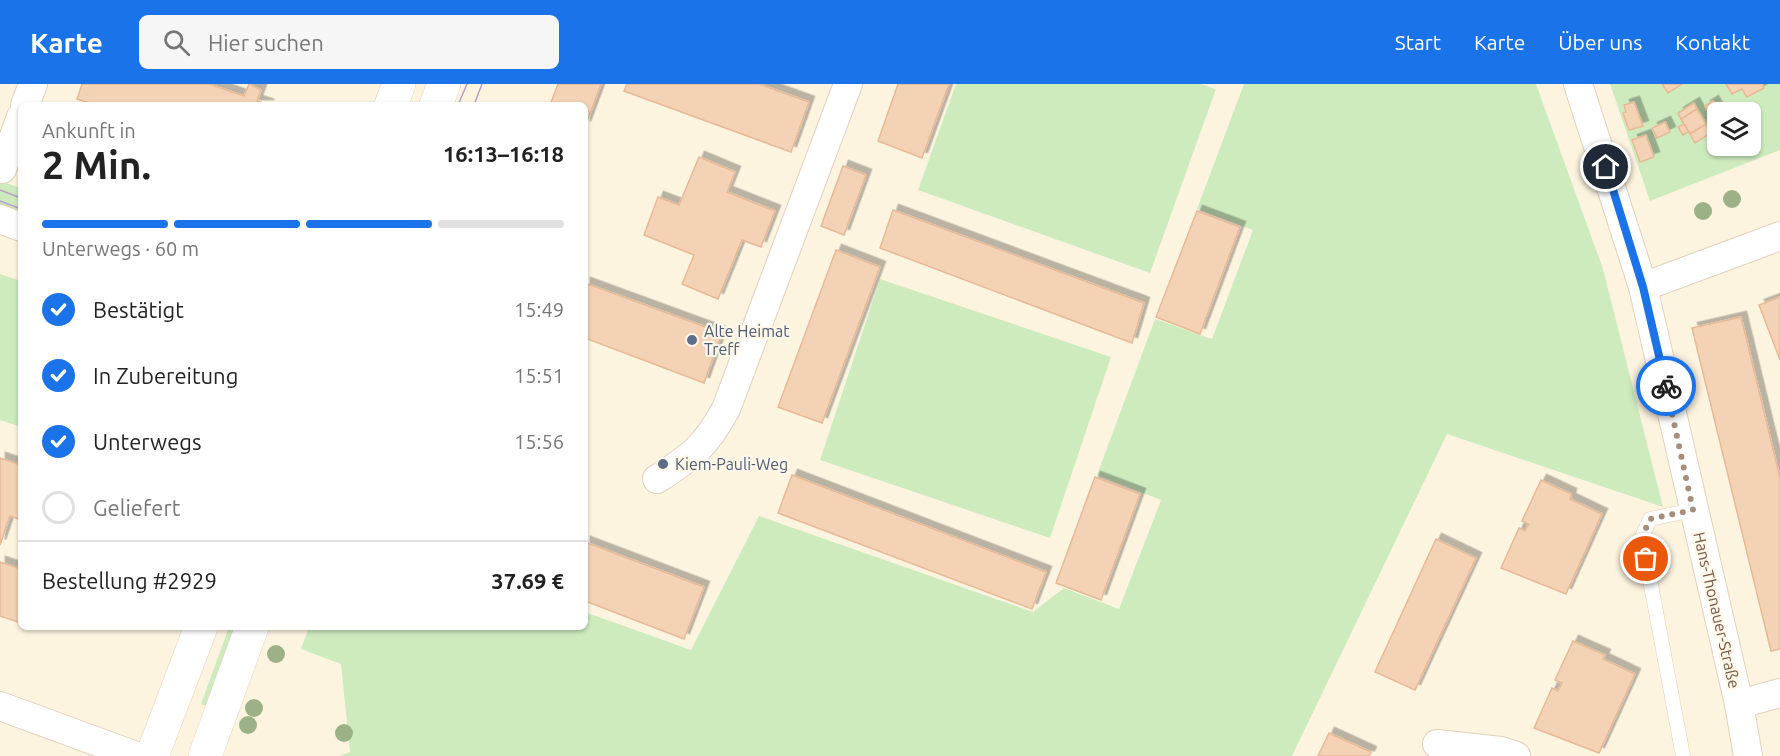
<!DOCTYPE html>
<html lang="de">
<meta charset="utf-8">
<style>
body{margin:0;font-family:Ubuntu,sans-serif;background:#f6f6f6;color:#222;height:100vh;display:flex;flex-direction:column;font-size:22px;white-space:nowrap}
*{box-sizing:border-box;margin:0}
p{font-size:20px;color:#767676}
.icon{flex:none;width:33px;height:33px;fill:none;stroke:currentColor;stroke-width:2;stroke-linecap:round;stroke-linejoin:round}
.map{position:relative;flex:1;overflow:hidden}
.panel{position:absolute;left:18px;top:18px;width:570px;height:528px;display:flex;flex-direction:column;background:#fff;border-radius:9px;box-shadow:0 2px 4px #0004}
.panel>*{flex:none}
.tools{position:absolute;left:1707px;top:18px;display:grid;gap:12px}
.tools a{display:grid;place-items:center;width:54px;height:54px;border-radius:9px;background:#fff;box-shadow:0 2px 4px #0004;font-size:30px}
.pin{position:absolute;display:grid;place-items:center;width:51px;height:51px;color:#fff;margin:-26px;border:3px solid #fff;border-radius:50%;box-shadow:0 2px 6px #0007}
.courier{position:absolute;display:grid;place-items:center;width:60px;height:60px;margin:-30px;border:4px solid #1a73e8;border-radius:50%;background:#fff;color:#222;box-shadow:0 2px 8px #0007}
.overview em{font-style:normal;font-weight:700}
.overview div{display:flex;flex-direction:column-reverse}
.overview{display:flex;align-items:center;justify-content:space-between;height:102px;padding:0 24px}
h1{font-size:39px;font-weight:700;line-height:45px}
.bar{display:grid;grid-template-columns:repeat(4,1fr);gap:9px 6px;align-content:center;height:72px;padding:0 24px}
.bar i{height:8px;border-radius:4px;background:#e0e0e0}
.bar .current{background:#1a73e8}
.bar p{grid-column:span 4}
.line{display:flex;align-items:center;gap:15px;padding:0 24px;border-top:2px solid #e0e0e0}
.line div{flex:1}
ol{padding:0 24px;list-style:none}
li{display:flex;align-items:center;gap:18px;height:66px}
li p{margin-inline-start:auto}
li .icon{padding:6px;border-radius:50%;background:#1a73e8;color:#fff;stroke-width:4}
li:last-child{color:#767676}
li i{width:33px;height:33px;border:3px solid #e0e0e0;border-radius:50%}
header{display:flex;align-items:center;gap:36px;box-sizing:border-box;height:84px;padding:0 30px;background:#1a73e8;color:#fff}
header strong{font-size:28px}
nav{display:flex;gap:33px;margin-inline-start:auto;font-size:21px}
.search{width:420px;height:54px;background:#f6f6f6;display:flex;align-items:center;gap:15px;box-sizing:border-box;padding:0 21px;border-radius:9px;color:#767676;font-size:22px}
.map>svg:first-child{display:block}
.green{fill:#ceebbe;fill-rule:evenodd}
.building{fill:#f4d2b6;stroke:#e8b996;stroke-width:1.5;filter:url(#shadow)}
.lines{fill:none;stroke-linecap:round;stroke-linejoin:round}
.service-casing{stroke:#e2d0bc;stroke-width:15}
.minor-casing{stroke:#e2d0bc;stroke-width:30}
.secondary-casing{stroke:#e9d3bb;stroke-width:34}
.service{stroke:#fff;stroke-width:14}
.minor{stroke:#fff;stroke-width:28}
.secondary{stroke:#fff;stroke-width:33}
.tram{stroke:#b69fc7;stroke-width:1.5}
.tree{fill:#9cb286}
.done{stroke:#a58f7c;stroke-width:6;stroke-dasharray:0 10.8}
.route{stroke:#1a73e8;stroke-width:8}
.service-dot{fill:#5c6f8a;stroke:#fff7e8;stroke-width:2}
.labels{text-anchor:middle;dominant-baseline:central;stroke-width:4.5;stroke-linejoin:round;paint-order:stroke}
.service-label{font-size:16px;fill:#4e5e75;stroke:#fff7e8;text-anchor:start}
.street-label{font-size:16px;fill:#765946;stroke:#fff7e8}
</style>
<header>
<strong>Karte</strong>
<div class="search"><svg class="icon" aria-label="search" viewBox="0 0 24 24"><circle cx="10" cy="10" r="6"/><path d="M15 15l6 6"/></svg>Hier suchen</div>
<nav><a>Start</a><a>Karte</a><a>Über uns</a><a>Kontakt</a></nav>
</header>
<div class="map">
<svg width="1780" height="672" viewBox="0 0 1780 672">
<defs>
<filter id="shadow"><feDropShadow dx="5.5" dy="-5.5" stdDeviation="0" flood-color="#0004"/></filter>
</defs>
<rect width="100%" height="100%" fill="#fdf4e0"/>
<g class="green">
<polygon points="956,0 1201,0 1216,5 1150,189 918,106"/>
<polygon points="1244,0 1536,0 1603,185 1663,423 1447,350 1292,672 339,672 350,668 341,580 301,565 309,543 585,543 585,528 691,566 759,432 1033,528 1064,504 1119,525 1161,416 1097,391 1155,235 1212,255 1253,146 1197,125"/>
<path d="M1610,0H1780V66L1650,117ZM1718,28H1750V62H1718Z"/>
<polygon points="0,97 21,104 21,133 0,125"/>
<polygon points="0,190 21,197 21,343 0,336"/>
<polygon points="880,195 1111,273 1050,454 820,376"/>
<polygon points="229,543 242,543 212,624 201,620"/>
</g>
<g class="building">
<polygon points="82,0 209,0 244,12 249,0 261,6 257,17 269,21 94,21 77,15"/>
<polygon points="558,0 601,0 585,43 585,21 550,21"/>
<polygon points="627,0 759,0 809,18 791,68 624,7"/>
<polygon points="898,0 949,0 922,74 878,57"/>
<polygon points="1662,0 1682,0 1668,9"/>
<polygon points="1726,0 1762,0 1764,4 1747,13 1742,5 1732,10"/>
<polygon points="1713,17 1718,26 1710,31 1705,22"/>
<polygon points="1634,18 1643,42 1629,46 1623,29 1626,28 1624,21"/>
<polygon points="1694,19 1697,25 1681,35 1678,29"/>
<polygon points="1697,25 1706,40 1690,50 1681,35"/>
<polygon points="1665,38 1670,48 1657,54 1652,44"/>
<polygon points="1684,40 1689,48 1683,51 1678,43"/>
<polygon points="1706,40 1711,49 1695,59 1690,50"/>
<polygon points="1646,51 1654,73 1640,78 1632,56"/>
<polygon points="699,73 735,88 727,108 775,127 761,163 742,156 718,215 682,200 694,171 644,151 658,113 679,121"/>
<polygon points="843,82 866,91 844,151 821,142"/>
<polygon points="893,126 1144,219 1132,259 880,164"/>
<polygon points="1197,127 1240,143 1200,250 1156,233"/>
<polygon points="836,166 880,183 822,339 778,323"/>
<polygon points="585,199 722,249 704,299 585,254"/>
<polygon points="1780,213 1780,276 1759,221"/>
<polygon points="1741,233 1780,394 1780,565 1771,567 1692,244"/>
<polygon points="0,374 21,381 21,436 10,432 0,461"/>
<polygon points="792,391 1046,488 1032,525 778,429"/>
<polygon points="1095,393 1140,410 1101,516 1056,499"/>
<polygon points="1541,396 1571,410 1570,415 1602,430 1566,510 1501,484 1519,444 1525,447 1527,443 1529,440 1522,437"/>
<polygon points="1436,455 1476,474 1415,606 1375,588"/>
<polygon points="585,458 704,503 684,555 585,517"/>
<polygon points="0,478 21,485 21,539 0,532"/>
<polygon points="1573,557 1605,571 1603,575 1635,590 1599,669 1534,644 1552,604 1558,607 1562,599 1555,596"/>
<polygon points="1329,649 1371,668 1369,672 1318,672"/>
</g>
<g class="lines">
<g class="service-casing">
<polyline id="service" points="1683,672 1642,453 1650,435 1693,426"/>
</g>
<g class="minor-casing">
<g id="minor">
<polyline points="1578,0 1643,203 1739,620 1748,672"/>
<polyline points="25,21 33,0"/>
<polyline points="2,85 21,33"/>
<polyline points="0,135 21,143"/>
<polyline points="1643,203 1780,152"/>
<path d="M657,395C693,372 705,363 726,325L848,0"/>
<polyline points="1739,620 1780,609"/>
<polyline points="0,622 136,672"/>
<polyline points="1437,660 1501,667 1516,672"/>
</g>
</g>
<g class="secondary-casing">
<g id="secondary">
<polyline points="391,21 399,0"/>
<polyline points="436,21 444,0"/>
<polyline points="152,672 201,543"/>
<polyline points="205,672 252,543"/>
</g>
</g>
<use href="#service" class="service"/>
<use href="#minor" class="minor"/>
<use href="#secondary" class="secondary"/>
<g class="tram">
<polyline points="458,21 467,0"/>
<polyline points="474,21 482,0"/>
<polyline points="0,106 21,114"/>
<polyline points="0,117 21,125"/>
</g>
</g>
<g class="tree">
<circle cx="1732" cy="115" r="9"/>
<circle cx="1703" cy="127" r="9"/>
<circle cx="276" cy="570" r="9"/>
<circle cx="254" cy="624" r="9"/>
<circle cx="248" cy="641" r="9"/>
<circle cx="344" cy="649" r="9"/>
</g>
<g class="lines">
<polyline class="done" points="1646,475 1642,453 1650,435 1693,426 1666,302"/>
<polyline class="route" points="1606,83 1643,203 1666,302"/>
</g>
<g class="service-dot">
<circle cx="692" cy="256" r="6"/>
<circle cx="663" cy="380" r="6"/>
</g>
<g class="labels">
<g class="service-label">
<text x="704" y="247">Alte Heimat<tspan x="704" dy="18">Treff</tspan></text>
<text x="675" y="380">Kiem-Pauli-Weg</text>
</g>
<g class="street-label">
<text transform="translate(1717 526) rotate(77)">Hans-Thonauer-Straße</text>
</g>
</g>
</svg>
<div class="tools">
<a><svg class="icon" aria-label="layers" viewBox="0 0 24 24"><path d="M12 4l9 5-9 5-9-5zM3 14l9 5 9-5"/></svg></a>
</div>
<div class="pin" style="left:1646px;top:475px;background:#ea580c"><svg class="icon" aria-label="bag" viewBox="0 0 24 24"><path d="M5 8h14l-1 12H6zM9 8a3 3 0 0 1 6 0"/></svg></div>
<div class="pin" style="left:1606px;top:83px;background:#1f2937"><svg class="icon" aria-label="home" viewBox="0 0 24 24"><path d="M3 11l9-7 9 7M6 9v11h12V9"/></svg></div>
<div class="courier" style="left:1666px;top:302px"><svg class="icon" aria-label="bike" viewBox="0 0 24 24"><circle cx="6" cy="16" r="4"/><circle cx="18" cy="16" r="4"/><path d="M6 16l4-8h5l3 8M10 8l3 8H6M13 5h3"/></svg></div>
<section class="panel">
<div class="overview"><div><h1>2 Min.</h1><p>Ankunft in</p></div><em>16:13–16:18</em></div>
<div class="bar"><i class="current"></i><i class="current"></i><i class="current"></i><i></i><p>Unterwegs · 60 m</p></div>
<ol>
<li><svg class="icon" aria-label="check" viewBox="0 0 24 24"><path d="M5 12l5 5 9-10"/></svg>Bestätigt<p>15:49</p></li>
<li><svg class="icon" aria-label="check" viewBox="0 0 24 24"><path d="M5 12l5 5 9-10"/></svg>In Zubereitung<p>15:51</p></li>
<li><svg class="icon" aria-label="check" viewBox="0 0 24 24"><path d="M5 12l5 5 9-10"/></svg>Unterwegs<p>15:56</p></li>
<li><i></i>Geliefert</li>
</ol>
<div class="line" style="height:78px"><div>Bestellung #2929</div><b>37.69 €</b></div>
</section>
</div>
